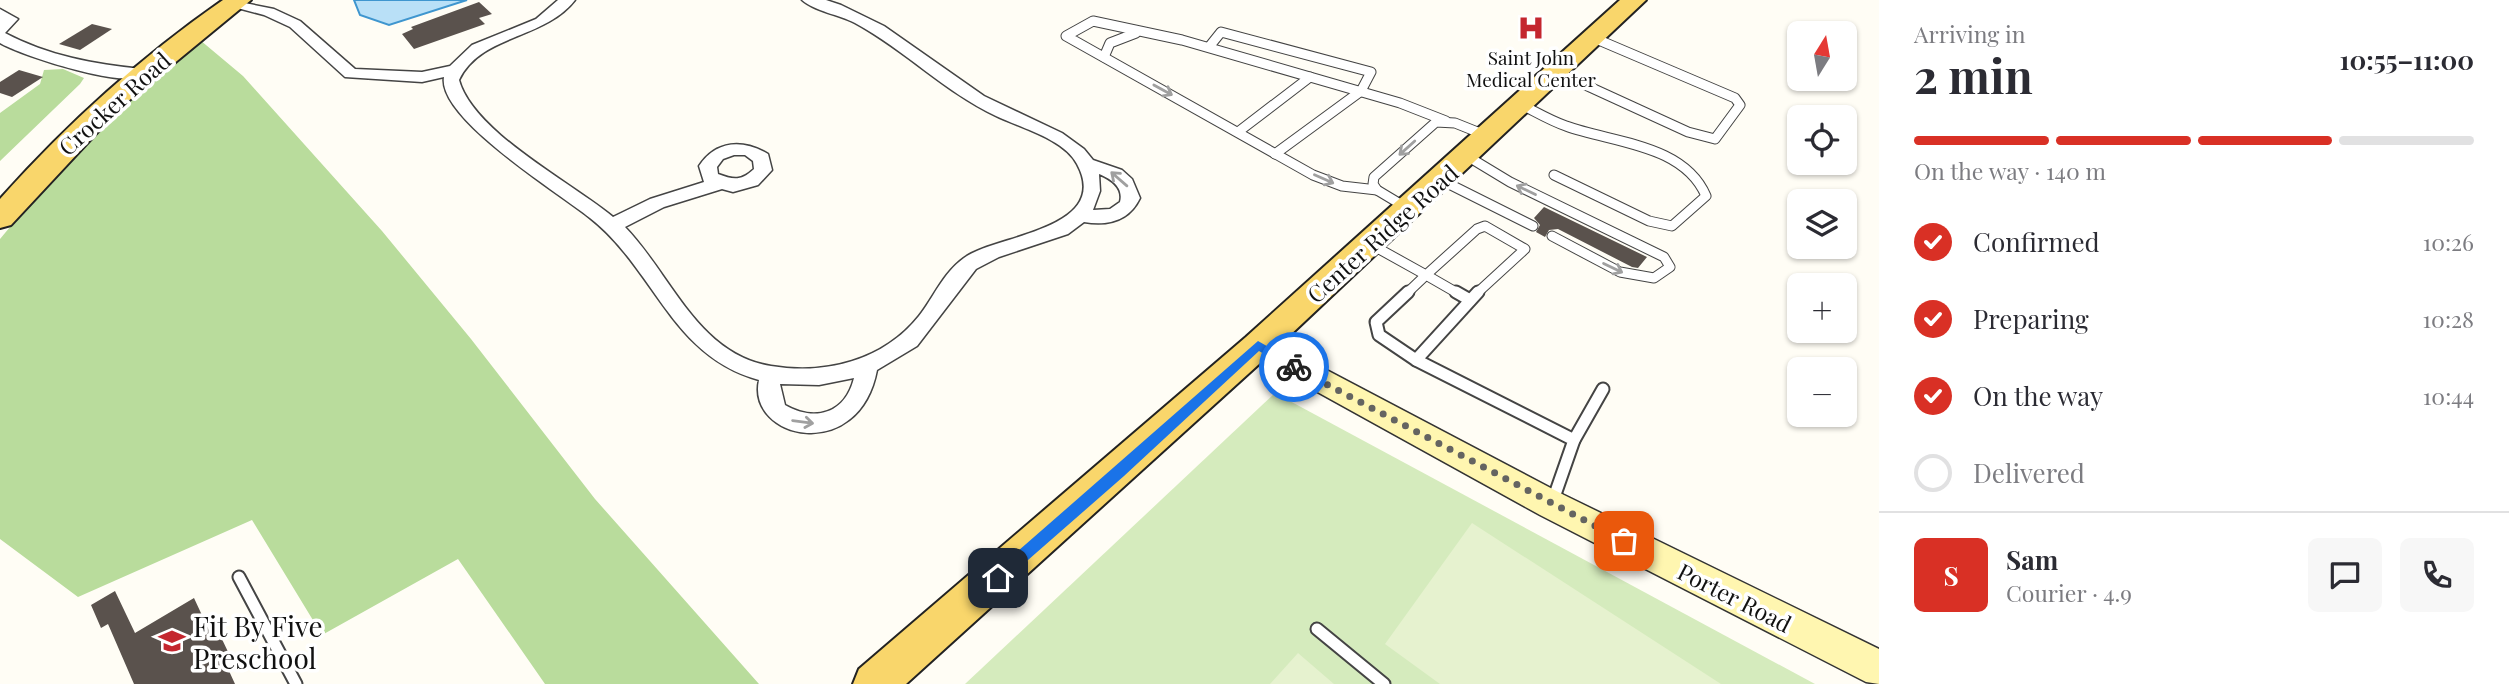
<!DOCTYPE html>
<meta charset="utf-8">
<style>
body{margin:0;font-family:"Playfair Display",serif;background:#f7f7f7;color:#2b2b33;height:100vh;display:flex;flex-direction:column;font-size:26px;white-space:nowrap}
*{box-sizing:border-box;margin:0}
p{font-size:23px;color:#7c7c81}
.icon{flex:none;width:38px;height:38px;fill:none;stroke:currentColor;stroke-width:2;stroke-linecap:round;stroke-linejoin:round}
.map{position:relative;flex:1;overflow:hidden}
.drawer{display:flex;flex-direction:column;background:#fff;width:630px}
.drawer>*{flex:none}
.needle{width:46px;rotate:11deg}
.controls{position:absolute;left:1787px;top:21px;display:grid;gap:14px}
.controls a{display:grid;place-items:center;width:70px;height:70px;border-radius:10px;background:#fff;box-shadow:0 2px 5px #0004;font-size:35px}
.pin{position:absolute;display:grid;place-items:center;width:60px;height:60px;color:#fff;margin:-30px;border-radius:14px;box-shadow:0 4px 10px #0006}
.courier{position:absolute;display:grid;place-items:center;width:70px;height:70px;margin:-35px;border:5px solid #1a73e8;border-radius:50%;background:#fff;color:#222;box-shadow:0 2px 9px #0007}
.overview em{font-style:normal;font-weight:700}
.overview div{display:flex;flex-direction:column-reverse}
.overview{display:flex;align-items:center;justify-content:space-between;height:119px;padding:0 35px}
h1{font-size:46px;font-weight:700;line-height:52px}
.bar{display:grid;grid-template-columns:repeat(4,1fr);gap:10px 7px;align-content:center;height:84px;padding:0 35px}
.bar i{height:9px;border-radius:5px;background:#e1e1e2}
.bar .selected{background:#d93025}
.bar p{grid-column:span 4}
.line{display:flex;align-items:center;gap:18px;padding:0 35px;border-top:2px solid #e1e1e2}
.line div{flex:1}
.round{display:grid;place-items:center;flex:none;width:74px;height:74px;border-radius:10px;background:#f7f7f7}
ol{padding:0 35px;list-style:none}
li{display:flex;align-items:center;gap:21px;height:77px}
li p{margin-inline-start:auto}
li .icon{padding:7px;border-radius:50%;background:#d93025;color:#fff;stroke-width:4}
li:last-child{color:#7c7c81}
li i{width:38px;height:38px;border:4px solid #e1e1e2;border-radius:50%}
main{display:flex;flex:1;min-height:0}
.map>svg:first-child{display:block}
.green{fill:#d5ebbd}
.forest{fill:#b9dc9c}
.pitch{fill:#e6f2cf}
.water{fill:#b9e0f7;stroke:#3f96cf;stroke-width:2}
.building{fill:#5a524d}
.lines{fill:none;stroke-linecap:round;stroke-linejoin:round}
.service-far1-casing{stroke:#444;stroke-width:11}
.service-casing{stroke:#444;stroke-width:15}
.minor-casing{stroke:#444;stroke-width:3}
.secondary-casing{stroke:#333;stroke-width:3}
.primary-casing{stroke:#222;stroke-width:4}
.service-far1{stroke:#fff;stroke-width:9}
.service{stroke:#fff;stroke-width:11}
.minor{fill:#fff;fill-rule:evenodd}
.secondary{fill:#fff6b0;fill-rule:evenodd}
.primary{fill:#f9d66b;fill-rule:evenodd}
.oneway{stroke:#a0a0a0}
.route{fill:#1a73e8}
.done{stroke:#646461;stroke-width:7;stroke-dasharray:0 12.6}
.labels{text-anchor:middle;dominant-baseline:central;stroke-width:7;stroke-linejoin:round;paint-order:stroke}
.far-poi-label{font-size:19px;fill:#111;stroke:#fff}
.street-label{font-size:23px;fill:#111;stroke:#fff}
.near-poi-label{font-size:28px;fill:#111;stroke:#fff;text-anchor:start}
</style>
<main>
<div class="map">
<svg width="1879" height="684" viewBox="0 0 1879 684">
<rect width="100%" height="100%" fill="#fffdf5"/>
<polygon class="green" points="1275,393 1815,684 965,684"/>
<g class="forest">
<polygon points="200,40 243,76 382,231 471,339 595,499 759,684 545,684 458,559 322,635 252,520 78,597 0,539 0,239 60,167 106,120"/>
<polygon points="63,69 84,78 80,84 0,161 0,113 40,84 44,70"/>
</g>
<g class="pitch">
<polygon points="1472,523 1721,684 1440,684 1385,644"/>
<polygon points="1298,653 1334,684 1270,684"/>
</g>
<polygon class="water" points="354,0 467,0 389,25 360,15"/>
<g class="building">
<polygon points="479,2 492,14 479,18 485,24 414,49 402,34 413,29 411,27"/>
<polygon points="92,24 112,29 80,50 59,44"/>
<polygon points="19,70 43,77 12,97 0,93 0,82"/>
<polygon points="1544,207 1647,257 1638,268 1632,267 1558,229 1549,230 1545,237 1536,232 1540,225 1534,218"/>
<polygon points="115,591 135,633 194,598 213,639 220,635 230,656 224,660 235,684 134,684 108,624 101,628 91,605"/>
</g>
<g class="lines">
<g class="service-far1-casing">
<g id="service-far1">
<polyline points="1209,47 1221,32 1371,72 1361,91 1275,154"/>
<polyline points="1104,57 1110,43 1136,33"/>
<polyline points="1557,72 1688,132 1715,139 1740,105 1735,98 1594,38"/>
<polyline points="1310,77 1182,40 1093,21 1066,36 1313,175 1342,186 1377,190"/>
<path d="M1522,105C1536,112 1551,121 1566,126C1613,143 1684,144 1706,196L1672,226L1649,221L1554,175"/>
<polyline points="1238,132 1310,77 1400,103 1446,121"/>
<polyline points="1467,156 1510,182 1664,257 1670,267 1654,278 1620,272 1552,236"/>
<polyline points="1441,180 1533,226"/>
<polyline points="1407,208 1377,190 1373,184 1374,177 1436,122 1455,123 1485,135"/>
<polyline points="1372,245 1426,275 1477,229 1485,226 1525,249 1476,294"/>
<polyline points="1406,294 1426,275 1459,294"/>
</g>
</g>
<g class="service-casing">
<g id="service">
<polyline points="1408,292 1376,322 1379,335 1416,360"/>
<polyline points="1456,292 1470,300"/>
<polyline points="1478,292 1416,360 1574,440 1552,503"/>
<polyline points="1574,440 1603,389"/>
<polyline points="239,577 296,684"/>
<polyline points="1317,629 1384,684"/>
</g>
</g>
<g class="minor-casing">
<g id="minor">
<path d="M230,0L274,9L300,21L355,69L422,72L450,66L472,45L536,19L558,0H575C544,40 481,34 459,80C473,132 572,183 613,217L650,199L704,182L699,166C716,140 743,139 768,154L772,170L758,185L733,192L722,189L664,207L625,227C671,274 697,354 771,366C825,375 883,361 919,316C934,297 943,273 964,258C994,235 1113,230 1077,164C1064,139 1021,128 996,116C945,92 905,50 855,23C840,15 814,11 802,0H826L841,5L884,26L984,96L1062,133L1084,149L1093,160L1122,170L1132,179L1140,198C1129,221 1108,226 1084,222L1068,234L999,257L976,269L917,346L877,370C859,465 746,439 759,380C671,356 655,269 590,218C559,193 437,118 444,77L422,82L345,77L290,27L264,15L230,6ZM734,155H745L753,161L754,169C741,181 734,180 718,174L717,167L723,159ZM1099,174C1111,179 1124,187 1120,202L1110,209L1093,210L1100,191ZM854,378C845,414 815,422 785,405L780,384L819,385Z"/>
<path d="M0,9L18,19L5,33C49,56 93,64 142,69L150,74C133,92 22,56 0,43Z"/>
</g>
</g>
<g class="secondary-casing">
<polygon id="secondary" points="1258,334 1564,495 1879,649 1879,684 1866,682 1540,515 1247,353 1243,345 1247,337"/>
</g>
<g class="primary-casing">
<g id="primary">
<path d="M223,0H251L121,107L11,225L0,228V199C67,124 141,57 223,0Z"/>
<polygon points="1620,0 1646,0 1269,355 906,684 853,684 859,669 1246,337"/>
</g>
</g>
<use href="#service-far1" class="service-far1"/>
<use href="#service" class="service"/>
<use href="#minor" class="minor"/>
<use href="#secondary" class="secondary"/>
<use href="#primary" class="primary"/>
</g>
<defs><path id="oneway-shaft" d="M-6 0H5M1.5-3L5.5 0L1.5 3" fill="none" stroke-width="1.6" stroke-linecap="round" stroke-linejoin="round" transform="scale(1.75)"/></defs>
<g class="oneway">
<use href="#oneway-shaft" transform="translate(1163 90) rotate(29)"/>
<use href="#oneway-shaft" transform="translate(1407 148) rotate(138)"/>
<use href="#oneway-shaft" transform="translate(1119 179) rotate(-139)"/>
<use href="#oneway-shaft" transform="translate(1324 179) rotate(24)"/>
<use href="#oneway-shaft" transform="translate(1526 190) rotate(-154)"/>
<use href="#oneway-shaft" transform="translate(1613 268) rotate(26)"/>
<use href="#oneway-shaft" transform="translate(803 422) rotate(8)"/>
</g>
<polygon class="route" points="1258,341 1298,364 1298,370 1290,370 1259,351 1124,476 1003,582 993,582 993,573"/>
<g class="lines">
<polyline class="done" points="1294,367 1624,541"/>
</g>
<defs>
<g id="hospital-bare" transform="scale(2.1)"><path d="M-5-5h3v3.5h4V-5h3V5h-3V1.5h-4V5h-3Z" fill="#c4262e" stroke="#fff" stroke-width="2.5" paint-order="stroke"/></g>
<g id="school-bare" transform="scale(2.1)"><path d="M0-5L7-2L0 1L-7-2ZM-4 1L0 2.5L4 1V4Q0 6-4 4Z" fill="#c4262e" stroke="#fff" stroke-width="2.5" paint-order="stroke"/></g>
</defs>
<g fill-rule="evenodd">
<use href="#hospital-bare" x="1531" y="28"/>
<use href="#school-bare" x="172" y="641"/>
</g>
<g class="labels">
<g class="far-poi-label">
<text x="1531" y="57">Saint John<tspan x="1531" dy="22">Medical Center</tspan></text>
</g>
<g class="street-label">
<text transform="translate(114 103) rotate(-42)">Crocker Road</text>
<text transform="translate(1382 233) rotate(-42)">Center Ridge Road</text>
<text transform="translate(1735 597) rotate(27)">Porter Road</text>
</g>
<g class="near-poi-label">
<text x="193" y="625">Fit By Five<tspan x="193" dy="32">Preschool</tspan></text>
</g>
</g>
</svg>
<div class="controls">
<a><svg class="needle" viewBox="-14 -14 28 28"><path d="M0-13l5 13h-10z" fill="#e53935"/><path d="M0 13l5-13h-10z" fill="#7c7c81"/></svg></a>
<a><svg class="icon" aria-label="locate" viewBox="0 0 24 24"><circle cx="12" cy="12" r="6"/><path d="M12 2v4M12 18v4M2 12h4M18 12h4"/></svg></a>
<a><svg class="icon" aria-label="layers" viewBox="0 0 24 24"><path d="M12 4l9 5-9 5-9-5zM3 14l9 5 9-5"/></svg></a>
<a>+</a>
<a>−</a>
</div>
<div class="pin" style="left:1624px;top:541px;background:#ea580c"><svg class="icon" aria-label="bag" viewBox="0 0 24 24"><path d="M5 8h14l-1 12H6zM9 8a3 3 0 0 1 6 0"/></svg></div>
<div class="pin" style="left:998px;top:578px;background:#1f2937"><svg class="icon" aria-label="home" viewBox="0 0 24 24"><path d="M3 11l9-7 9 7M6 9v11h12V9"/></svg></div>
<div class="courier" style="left:1294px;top:367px"><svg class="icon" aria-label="bike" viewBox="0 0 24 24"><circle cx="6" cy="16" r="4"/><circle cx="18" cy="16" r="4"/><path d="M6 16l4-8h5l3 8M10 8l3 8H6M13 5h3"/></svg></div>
</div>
<section class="drawer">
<div class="overview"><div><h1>2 min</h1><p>Arriving in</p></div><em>10:55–11:00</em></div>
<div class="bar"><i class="selected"></i><i class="selected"></i><i class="selected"></i><i></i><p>On the way · 140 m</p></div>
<ol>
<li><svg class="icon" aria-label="check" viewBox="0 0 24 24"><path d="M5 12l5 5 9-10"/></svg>Confirmed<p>10:26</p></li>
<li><svg class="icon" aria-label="check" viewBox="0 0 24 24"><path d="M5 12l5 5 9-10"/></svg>Preparing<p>10:28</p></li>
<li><svg class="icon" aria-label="check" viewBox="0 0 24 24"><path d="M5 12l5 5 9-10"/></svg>On the way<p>10:44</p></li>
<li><i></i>Delivered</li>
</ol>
<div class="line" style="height:126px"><b class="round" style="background:#d93025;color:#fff">S</b><div><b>Sam</b><p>Courier · 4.9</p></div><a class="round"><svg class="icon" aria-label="chat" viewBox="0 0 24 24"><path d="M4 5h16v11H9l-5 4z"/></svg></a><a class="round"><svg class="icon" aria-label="phone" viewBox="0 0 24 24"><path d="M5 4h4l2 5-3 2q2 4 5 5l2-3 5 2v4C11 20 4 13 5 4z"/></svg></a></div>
</section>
</main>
